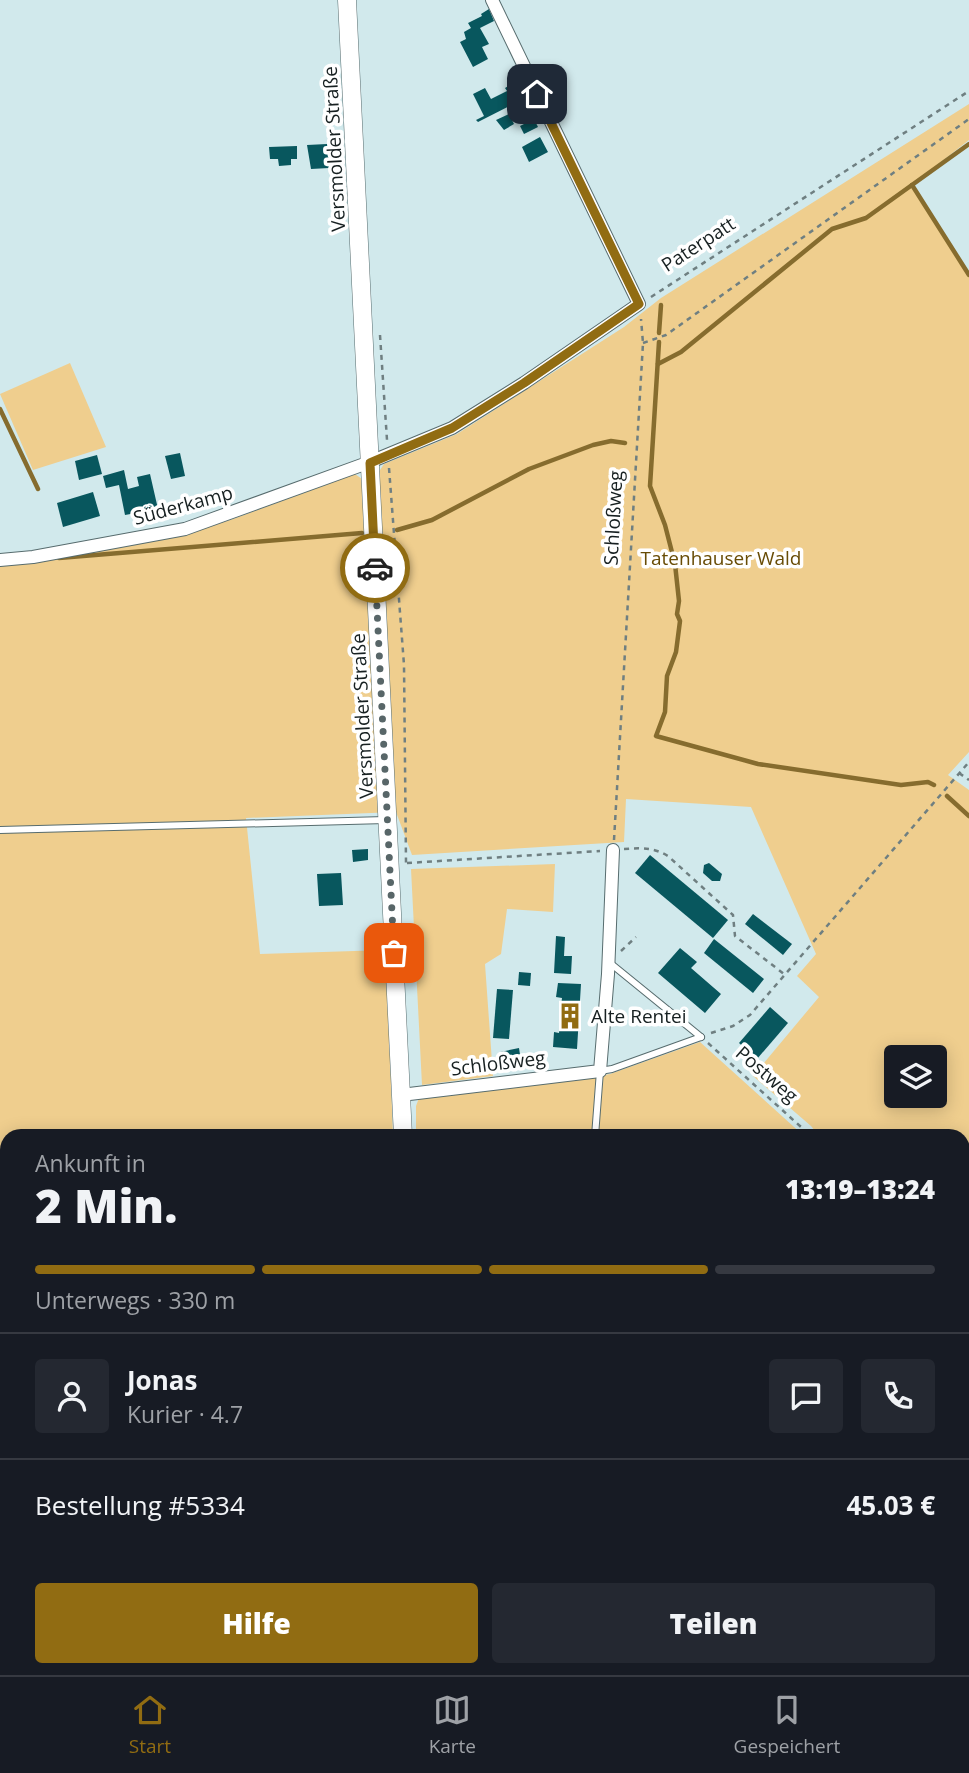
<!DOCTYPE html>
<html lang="de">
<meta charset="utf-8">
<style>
body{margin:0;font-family:"Open Sans",sans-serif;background:#242831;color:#f1f3f6;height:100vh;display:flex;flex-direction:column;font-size:26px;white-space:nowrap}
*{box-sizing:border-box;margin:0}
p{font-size:23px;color:#9ea1a6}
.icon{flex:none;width:38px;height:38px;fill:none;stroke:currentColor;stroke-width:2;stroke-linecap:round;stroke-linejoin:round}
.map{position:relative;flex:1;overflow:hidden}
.drawer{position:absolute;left:0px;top:1129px;width:970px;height:548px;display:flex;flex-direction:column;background:#171b24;border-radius:21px 21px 0 0;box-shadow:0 4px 18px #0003}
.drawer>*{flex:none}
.tools{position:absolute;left:884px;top:1045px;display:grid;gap:14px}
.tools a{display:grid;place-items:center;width:63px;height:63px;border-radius:7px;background:#171b24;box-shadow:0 4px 18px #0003;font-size:35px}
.pin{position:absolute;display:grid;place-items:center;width:60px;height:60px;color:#fff;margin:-30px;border-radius:14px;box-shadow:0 4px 10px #0006}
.courier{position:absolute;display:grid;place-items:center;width:70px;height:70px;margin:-35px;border:5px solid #916c12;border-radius:50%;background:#fff;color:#222;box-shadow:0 2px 9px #0007}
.head em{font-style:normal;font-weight:800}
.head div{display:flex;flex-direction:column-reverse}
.head{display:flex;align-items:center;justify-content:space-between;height:119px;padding:0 35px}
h1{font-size:46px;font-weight:800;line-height:52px}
.bar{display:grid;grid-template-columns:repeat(4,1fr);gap:10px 7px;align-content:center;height:84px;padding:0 35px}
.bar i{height:9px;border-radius:5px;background:#363941}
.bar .on{background:#916c12}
.bar p{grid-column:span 4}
.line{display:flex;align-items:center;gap:18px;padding:0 35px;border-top:2px solid #363941}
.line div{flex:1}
.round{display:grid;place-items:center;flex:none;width:74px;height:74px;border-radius:7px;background:#242831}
.button{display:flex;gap:14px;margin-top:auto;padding:14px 35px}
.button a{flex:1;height:80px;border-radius:7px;background:#916c12;color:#fff;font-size:28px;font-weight:800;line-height:80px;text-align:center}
.button a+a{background:#242831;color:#f1f3f6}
.dock{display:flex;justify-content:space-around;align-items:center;height:98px;border-top:2px solid #363941;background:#171b24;font-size:19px;color:#9ea1a6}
.dock a{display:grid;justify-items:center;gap:4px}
.dock .on{color:#916c12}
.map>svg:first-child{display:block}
.green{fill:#efce8e;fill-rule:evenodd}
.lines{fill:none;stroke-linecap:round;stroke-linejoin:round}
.stream{stroke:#866c2e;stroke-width:4.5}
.building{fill:#08575e}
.lane-casing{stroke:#576c6e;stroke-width:8}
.street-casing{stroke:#576c6e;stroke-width:14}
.secondary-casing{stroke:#576c6e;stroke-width:19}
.path{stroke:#6f7f81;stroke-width:2.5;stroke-dasharray:5 5;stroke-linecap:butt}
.lane{stroke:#fff;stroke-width:6}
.street{stroke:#fff;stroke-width:12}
.secondary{stroke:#fff;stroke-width:18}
.done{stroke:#586668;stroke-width:7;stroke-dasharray:0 12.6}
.route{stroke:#916c12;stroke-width:9}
.labels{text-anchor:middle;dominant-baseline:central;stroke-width:7;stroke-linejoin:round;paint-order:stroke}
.street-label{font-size:19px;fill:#172021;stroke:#fff}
.park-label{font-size:19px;fill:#684c06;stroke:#fff}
.poi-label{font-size:19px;fill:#172021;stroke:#fff;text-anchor:start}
</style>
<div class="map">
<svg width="969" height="1675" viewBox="0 0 969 1675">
<rect width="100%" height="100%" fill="#d1e9ec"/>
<g class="green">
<path d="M969,104V140L913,184L969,272V752L948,775L969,790V1675H654L649,1670H962V1136H819L811,1126L753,1076L819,997L797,976L816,954L751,807L626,799L624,842L412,855L396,812L246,818L260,954L386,950L393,1136H7V1522L0,1527V565L187,534L233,519L355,474L362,479L378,473L384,464L457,434L624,327L661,298ZM896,1057H934V1096H896Z"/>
<polygon points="70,363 106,447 33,470 0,394"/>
<polygon points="555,864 553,912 507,909 501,954 485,964 493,1076 422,1085 411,869"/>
<polygon points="700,1042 804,1136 416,1136 416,1106 419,1098 580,1080 610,1074"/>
<polygon points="7,1526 7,1670 201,1670 195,1675 0,1675 0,1532"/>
<polygon points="238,1670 375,1670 380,1673 382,1670 629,1670 634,1675 233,1675"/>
</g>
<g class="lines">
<g class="stream">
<polyline points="912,185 969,275"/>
<polyline points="659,333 661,305"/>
<polyline points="659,342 650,486 665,525 675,564 679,601 677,614 680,621 676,652 667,676 665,712 656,736 758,764 901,785 928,782 934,785"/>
<polyline points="658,364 681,352 832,229 866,218 969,144"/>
<polyline points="0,409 38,489"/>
<polyline points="397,530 432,520 529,469 593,445 611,441 625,443"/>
<polyline points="59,558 362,533"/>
<polyline points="947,796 969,816"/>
<polyline points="962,1389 969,1396"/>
<polyline points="962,1412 969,1407"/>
<polyline points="0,1574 7,1573"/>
<polyline points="962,1601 965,1604 962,1616"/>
<polyline points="950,1675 951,1670"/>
</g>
</g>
<g class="building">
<polygon points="489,9 494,21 480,28 489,44 482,47 488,59 473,67 460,42 466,39 464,32 471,28 468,23 482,16 481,14"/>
<polygon points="513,83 521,100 478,122 476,120 484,116 473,94 485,88 491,99 507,91 505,88"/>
<polygon points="509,114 514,124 504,130 496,120"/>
<polygon points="534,119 538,127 524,134 520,126"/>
<polygon points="540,137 548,152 529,162 522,147"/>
<polygon points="327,144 328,154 331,154 332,161 328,161 329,168 311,169 307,145"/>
<polygon points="297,146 297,159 291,159 291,165 279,166 278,159 270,159 269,147"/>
<polygon points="180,453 185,476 171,479 165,456"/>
<polygon points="97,455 102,474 79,480 75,461"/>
<polygon points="124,470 128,489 139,486 137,477 150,474 158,509 125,515 119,485 106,488 103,476"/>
<polygon points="93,492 100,516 63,527 57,503"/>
<polygon points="368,849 368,860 353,862 352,850"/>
<polygon points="650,855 728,920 713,938 635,873"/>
<polygon points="709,863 722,874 720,881 712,881 703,873 704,865"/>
<polygon points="341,873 343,905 319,906 317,874"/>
<polygon points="753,914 792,944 783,955 745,924"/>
<polygon points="556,936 565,937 564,956 572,956 571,974 554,973"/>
<polygon points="714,939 764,979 753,993 704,953"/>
<polygon points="680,948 697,962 691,968 721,994 705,1013 658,973"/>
<polygon points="519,972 531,973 530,986 518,985"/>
<polygon points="558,983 581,984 577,1049 553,1047 554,1032 559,1033 561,1006 562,998 556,997"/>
<polygon points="497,989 513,990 509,1039 493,1038"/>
<polygon points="770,1007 788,1023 757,1059 739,1043"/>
<polygon points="519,1048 521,1061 503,1064 500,1052"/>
</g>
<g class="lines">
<g class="lane-casing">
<g id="lane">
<polyline points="0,830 386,820"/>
<polyline points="610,963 701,1037"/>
<polyline points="595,1136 600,1071 612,1069 701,1037"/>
</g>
</g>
<g class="street-casing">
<g id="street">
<polyline points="0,560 33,557 185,529 370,462 452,428 524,383 639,304 492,0"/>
<polyline points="401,1095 600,1071 608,974 613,850"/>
<polyline points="477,1670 492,1675"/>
</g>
</g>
<g class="secondary-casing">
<g id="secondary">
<polyline points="347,0 403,1136"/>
<polyline points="206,1675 212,1670"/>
</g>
</g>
<g class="path">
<polyline points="651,297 969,91"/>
<polyline points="380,335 387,440"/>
<polyline points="643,343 666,335 969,119"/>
<polyline points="389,468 404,665 406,863"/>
<polyline points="959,773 969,780"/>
<polyline points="614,840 643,343 641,319"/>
<path d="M624,849C640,848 653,847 668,856L733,915L735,936L784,974"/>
<polyline points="407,863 600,851"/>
<polyline points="621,951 636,937"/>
<polyline points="711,1033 733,1026 750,1015 969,762"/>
<polyline points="708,1043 811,1136"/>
<polyline points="962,1199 969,1195"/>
<polyline points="962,1285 969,1289"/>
<polyline points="320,1670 323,1675"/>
<polyline points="269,1675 271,1670"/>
<polyline points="678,1675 684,1670"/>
</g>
<use href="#lane" class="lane"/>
<use href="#street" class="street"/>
<use href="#secondary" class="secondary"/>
</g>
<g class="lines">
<polyline class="done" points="375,568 394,953"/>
<polyline class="route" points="375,568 370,463 452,428 524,383 639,304 537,94"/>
</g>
<defs>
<g id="building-bare" transform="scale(2.1)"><path d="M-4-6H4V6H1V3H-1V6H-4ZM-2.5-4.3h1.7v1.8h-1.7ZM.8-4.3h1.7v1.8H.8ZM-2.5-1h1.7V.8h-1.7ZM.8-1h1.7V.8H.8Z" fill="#916c12" stroke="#fff" stroke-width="2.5" paint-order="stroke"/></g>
</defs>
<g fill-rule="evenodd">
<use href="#building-bare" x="570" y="1016"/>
</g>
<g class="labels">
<g class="street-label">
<text transform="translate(334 149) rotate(-93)">Versmolder Straße</text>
<text transform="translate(698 244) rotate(-33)">Paterpatt</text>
<text transform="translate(183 505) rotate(-15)">Süderkamp</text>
<text transform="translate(613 518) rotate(-87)">Schloßweg</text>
<text transform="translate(362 716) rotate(-93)">Versmolder Straße</text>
<text transform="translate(498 1063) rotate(-7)">Schloßweg</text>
<text transform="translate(767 1074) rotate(41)">Postweg</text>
</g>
<g class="park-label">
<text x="721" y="558">Tatenhauser Wald</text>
</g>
<g class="poi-label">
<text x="591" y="1016">Alte Rentei</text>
</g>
</g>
</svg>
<div class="tools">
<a><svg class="icon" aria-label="layers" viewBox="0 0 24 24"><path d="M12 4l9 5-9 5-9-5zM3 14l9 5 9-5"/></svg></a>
</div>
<div class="pin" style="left:394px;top:953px;background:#ea580c"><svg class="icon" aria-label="bag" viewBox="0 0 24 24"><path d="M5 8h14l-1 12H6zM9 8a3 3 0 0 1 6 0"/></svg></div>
<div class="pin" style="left:537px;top:94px;background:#1f2937"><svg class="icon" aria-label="home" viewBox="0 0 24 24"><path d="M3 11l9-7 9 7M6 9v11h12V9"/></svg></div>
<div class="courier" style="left:375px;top:568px"><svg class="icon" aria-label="car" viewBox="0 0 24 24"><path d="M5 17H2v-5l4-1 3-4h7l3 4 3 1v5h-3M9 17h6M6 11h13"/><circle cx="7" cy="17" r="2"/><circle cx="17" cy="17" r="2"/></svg></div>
<section class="drawer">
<div class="head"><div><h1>2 Min.</h1><p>Ankunft in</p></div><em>13:19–13:24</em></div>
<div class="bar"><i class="on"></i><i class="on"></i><i class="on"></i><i></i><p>Unterwegs · 330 m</p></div>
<div class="line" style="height:126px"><a class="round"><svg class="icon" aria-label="person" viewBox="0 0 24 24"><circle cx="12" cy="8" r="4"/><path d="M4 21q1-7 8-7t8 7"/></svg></a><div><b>Jonas</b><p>Kurier · 4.7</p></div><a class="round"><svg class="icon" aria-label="chat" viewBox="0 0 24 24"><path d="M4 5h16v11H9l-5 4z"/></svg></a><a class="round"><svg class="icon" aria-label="phone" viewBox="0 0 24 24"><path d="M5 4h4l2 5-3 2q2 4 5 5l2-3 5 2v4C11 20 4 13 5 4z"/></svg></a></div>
<div class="line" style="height:91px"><div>Bestellung #5334</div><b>45.03 €</b></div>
<div class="button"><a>Hilfe</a><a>Teilen</a></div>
</section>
</div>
<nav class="dock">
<a class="on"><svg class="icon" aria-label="home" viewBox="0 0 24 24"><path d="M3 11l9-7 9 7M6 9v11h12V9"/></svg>Start</a>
<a><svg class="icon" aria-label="map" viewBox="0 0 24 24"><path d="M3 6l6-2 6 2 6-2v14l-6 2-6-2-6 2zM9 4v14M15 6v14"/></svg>Karte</a>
<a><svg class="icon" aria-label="saved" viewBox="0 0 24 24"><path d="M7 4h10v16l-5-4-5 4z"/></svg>Gespeichert</a>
</nav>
